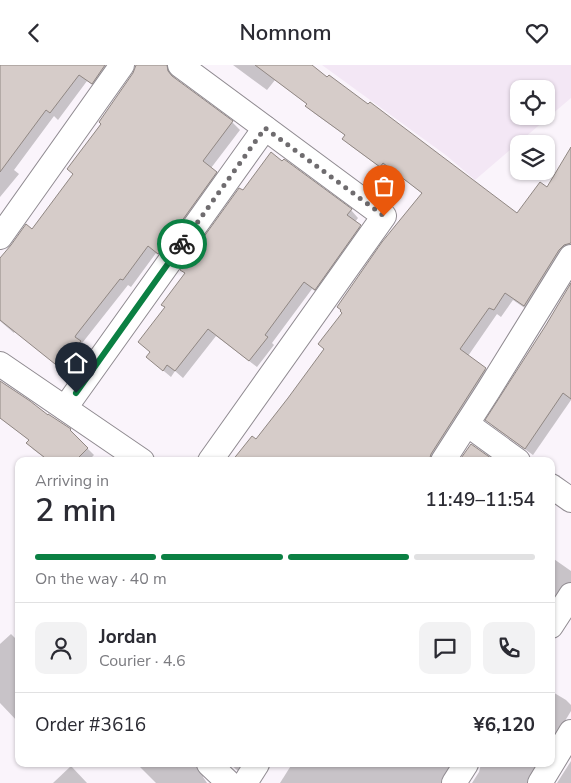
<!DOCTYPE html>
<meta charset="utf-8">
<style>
body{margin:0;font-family:"Nunito Sans",sans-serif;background:#f2f2f3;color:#2b2b33;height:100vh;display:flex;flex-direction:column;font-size:19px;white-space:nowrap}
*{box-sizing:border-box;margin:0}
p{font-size:16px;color:#7c7c81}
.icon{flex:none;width:28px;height:28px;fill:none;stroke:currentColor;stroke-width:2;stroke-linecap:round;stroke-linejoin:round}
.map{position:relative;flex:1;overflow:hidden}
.side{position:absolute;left:15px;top:392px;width:540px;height:310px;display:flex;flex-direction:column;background:#fff;border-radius:10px;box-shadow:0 1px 4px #0004}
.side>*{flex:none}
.fabs{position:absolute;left:510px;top:15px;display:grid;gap:10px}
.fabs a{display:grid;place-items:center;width:45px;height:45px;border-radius:10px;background:#fff;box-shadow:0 1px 4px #0004;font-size:25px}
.pin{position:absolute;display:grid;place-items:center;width:42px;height:42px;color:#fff;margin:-51px -21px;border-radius:50% 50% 50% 0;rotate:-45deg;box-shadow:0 0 5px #0007}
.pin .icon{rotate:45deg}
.courier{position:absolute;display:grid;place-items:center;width:50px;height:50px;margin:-25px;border:4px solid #0b8043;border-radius:50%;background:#fff;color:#222;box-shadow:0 1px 6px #0007}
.head em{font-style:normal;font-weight:600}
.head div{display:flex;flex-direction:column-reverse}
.head{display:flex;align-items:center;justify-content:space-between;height:85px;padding:0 20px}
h1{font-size:32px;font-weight:600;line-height:38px}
.bar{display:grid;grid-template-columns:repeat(4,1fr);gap:8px 5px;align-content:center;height:60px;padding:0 20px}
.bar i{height:6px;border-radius:4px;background:#e1e1e2}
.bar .on{background:#0b8043}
.bar p{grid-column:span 4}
.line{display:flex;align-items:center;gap:12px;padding:0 20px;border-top:1px solid #e1e1e2}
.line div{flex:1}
.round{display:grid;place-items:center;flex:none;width:52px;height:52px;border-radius:10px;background:#f2f2f3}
header{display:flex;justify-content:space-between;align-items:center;height:65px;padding:0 20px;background:#fff;font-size:22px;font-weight:600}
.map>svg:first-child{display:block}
.built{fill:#f3e7f5;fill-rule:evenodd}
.shadow{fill:#0003}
.building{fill:#d6ccc9;stroke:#908783}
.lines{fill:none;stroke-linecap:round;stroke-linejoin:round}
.minor-casing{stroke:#908b91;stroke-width:26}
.minor{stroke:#fff;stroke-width:24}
.done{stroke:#6f6c6f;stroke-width:5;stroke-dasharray:0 9}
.route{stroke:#0b8043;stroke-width:6}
</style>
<header><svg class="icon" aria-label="back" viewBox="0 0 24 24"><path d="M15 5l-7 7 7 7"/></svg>Nomnom<svg class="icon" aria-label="heart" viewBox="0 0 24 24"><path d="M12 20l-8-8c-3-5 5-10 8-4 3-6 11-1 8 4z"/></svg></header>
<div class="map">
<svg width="571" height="718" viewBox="0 0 571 718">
<rect width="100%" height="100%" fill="#faf4fb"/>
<path class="built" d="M322,0H571V33L475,115L447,91ZM519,24H546V51H519Z"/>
<g class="shadow">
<polygon points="0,0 118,0 100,25 87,16 58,55 54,51 14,105 19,109 0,132"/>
<polygon points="144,0 164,0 174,9 175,15 232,57 240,65 211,103 224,115 166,195 156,188 131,222 128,220 83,277 82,279 88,285 68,309 15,266 14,268 0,256 0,198 32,166 74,110 68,104"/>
<polygon points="233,0 310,0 518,149 547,124 571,84 571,175 548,213 532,248 513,235 501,252 497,249 468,291 485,304 492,312 434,396 234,396 252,373 256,376 325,285 343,248 423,129 391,104 388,108 351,81 344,74 346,71 314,48 308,40 275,15 267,25"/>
<polygon points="284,96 351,145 358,153 355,157 367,169 322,231 312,224 272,278 274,280 257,302 216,271 183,313 175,306 171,312 147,292 151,287 166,243 186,209 182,205 243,126"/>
<polygon points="571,220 571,335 533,390 495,363 487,356"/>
<polygon points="0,317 48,352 49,350 70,365 77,372 76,372 94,390 88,396 49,396 34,385 27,378 29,375 0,353"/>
<polygon points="551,492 571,506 571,523 551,554"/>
<polygon points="11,569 19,577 19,658 0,638 0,579"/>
<polygon points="551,626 566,635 571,640 571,646 551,679"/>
<polygon points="571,696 571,718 557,718"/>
<polygon points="140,699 205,699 203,704 203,712 207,718 156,718 139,701"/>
<polygon points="230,699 243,699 238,706"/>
<polygon points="292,699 462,699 450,718 280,718"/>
<polygon points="481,699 548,699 536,718 472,718 479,707"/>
<polygon points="71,701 87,718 53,718"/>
</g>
<g class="building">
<polygon points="0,0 105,0 92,19 79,10 50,48 46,45 0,107"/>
<polygon points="136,0 167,0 168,6 172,11 233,56 203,96 217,107 158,189 148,181 123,215 120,214 76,270 75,272 81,276 60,303 0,255 0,193 11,180 26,159 32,164 73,109 67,104 101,59 99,57 133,8"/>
<polygon points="255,0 312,0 327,12 329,10 368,39 370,37 517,148 540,117 547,122 571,82 571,178 564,180 559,185 524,241 505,228 494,245 489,243 460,284 486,303 431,389 429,396 232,396 252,371 256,374 288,333 324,284 318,279 342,248 340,246 341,245 337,242 382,177 422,128 383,98 380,102 342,74 345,70 305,41 307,39"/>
<polygon points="271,87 282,96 284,94 352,144 347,150 361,160 315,225 304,217 265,270 268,272 249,296 208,264 175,306 167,300 163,306 146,292 150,287 138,277 165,242 161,240 185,208 180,205 239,123 243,125"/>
<polygon points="571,218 571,334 563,328 525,384 485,355 546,260"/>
<polygon points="0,316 30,336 48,350 48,349 71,364 70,365 88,383 75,396 49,396 26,378 29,375 0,353"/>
<polygon points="471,379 495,396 459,396"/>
</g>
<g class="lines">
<g class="minor-casing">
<g id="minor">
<polyline points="180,0 384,151 210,396"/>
<polyline points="0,172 122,0"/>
<polyline points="0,299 142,396"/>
<polyline points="65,343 265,63"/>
<polyline points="467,359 518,396"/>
<polyline points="443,396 488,326 571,192"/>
<polyline points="551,421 571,435"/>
<polyline points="551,561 571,530"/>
<polyline points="209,699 229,718"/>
<polyline points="245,718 257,699"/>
<polyline points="454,718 466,699"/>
<polyline points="540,718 571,667"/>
</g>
</g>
<use href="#minor" class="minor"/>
</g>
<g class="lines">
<polyline class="done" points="182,179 265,63 384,151"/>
<polyline class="route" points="76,328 182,179"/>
</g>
</svg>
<div class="fabs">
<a><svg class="icon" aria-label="locate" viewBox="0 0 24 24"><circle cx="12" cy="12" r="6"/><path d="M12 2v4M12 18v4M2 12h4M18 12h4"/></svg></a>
<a><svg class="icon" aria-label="layers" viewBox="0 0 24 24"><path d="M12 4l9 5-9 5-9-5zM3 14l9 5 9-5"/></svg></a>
</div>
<div class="pin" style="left:384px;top:151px;background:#ea580c"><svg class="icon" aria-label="bag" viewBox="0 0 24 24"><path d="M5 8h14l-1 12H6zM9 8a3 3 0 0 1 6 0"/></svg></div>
<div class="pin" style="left:76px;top:328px;background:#1f2937"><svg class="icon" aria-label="home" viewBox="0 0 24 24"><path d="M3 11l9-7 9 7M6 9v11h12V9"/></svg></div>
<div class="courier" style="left:182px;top:179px"><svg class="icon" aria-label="bike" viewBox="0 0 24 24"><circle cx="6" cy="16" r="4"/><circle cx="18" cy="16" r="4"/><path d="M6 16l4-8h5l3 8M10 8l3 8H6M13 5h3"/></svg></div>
<section class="side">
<div class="head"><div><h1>2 min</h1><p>Arriving in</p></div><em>11:49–11:54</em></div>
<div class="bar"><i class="on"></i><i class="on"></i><i class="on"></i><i></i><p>On the way · 40 m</p></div>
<div class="line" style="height:90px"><a class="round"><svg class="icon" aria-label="person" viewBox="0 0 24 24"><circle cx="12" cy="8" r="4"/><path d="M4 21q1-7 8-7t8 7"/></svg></a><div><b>Jordan</b><p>Courier · 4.6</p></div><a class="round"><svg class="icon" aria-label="chat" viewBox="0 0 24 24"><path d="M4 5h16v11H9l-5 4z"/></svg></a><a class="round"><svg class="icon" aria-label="phone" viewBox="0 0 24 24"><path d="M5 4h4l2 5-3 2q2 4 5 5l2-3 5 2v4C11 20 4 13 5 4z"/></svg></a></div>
<div class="line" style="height:65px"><div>Order #3616</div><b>¥6,120</b></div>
</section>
</div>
